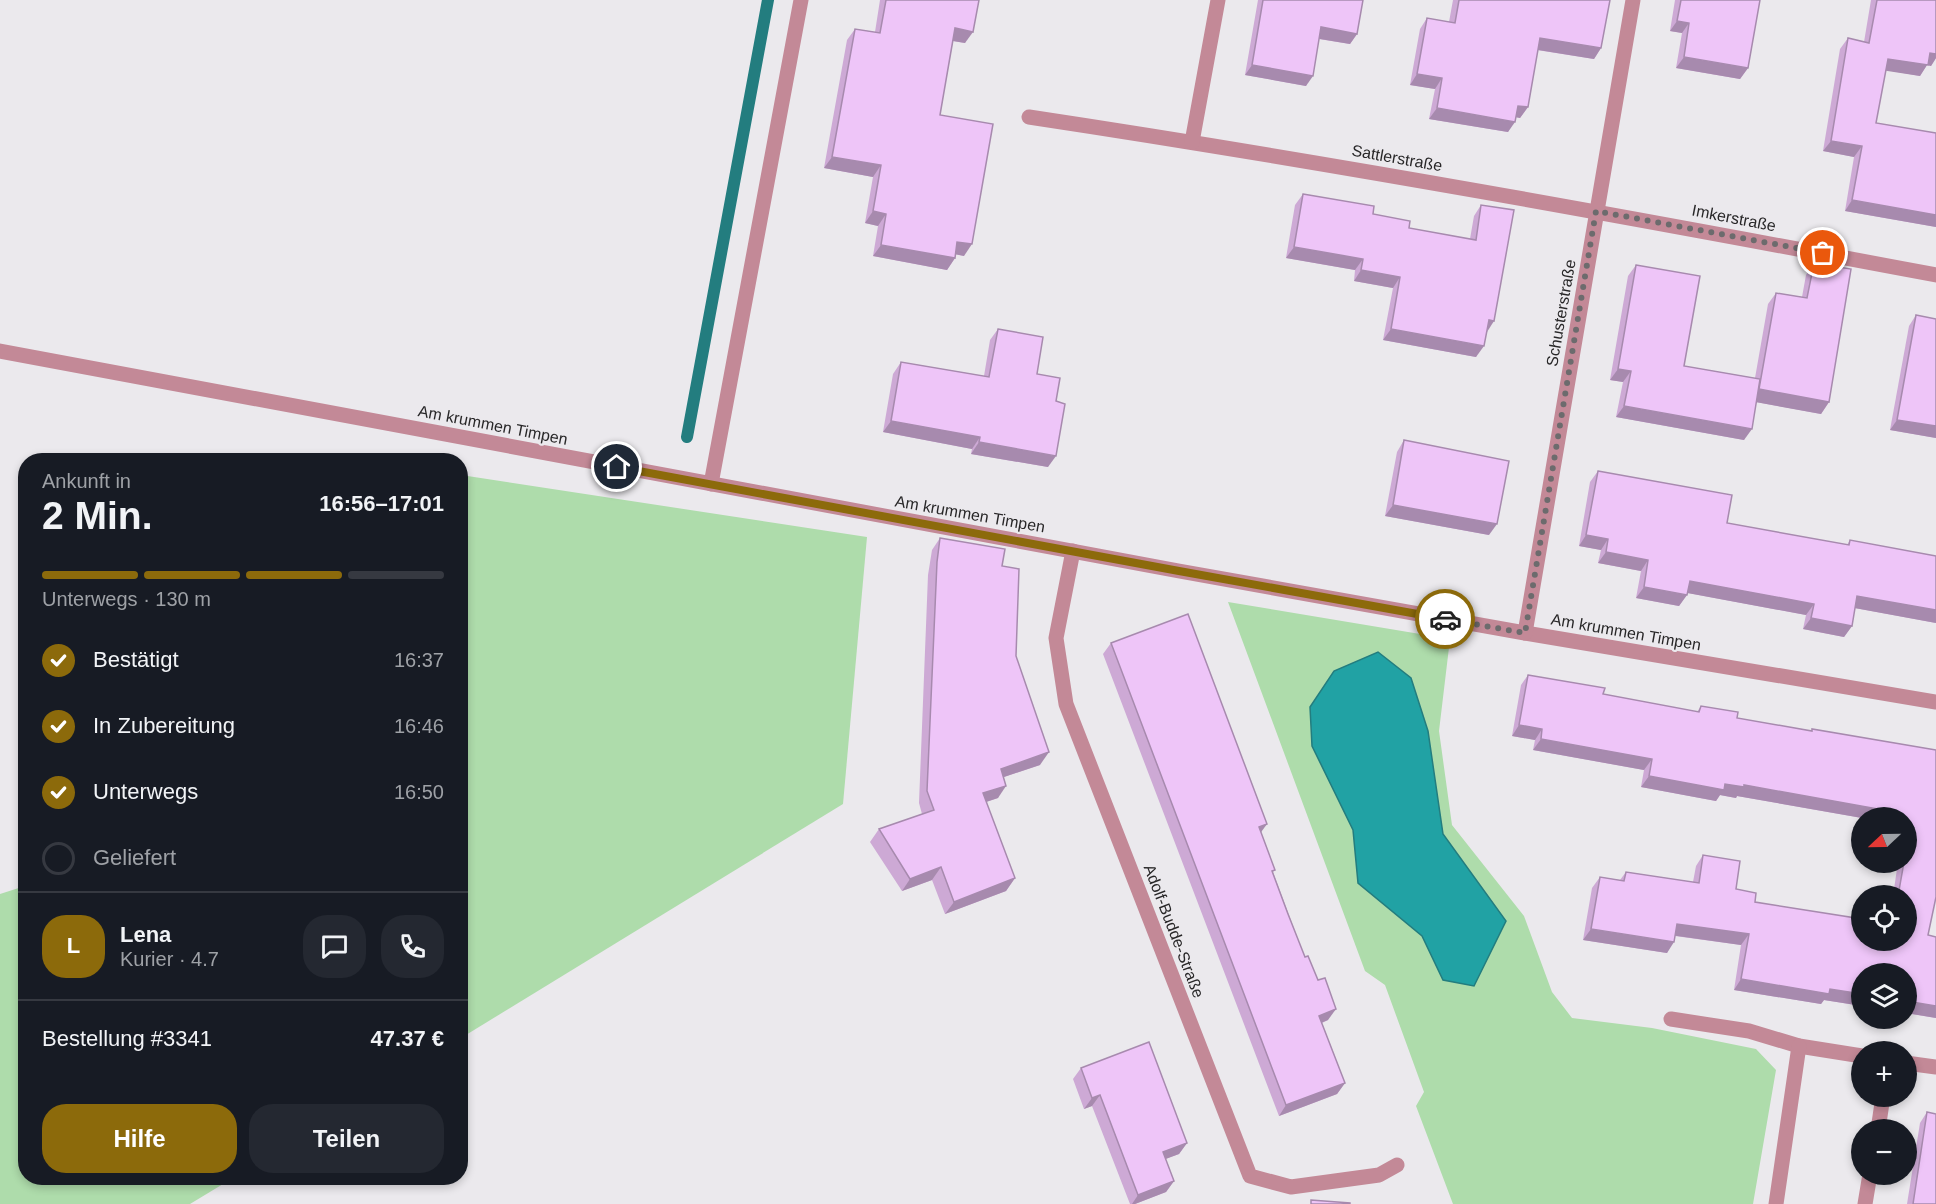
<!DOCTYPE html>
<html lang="de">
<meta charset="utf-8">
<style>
body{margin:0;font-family:Arial,sans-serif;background:#242831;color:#f1f3f6;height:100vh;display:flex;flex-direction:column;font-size:22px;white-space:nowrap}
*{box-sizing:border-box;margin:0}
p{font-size:20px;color:#9ea1a6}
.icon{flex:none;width:33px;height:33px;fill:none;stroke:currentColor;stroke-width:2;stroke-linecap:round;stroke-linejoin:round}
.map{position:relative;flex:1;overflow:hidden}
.sheet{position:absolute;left:18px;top:453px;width:450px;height:732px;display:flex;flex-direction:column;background:#171b24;border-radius:24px;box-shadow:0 3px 9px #0003}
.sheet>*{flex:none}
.needle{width:39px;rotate:248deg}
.fabs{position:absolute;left:1851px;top:807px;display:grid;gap:12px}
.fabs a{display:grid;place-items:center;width:66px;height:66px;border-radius:50%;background:#171b24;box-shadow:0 3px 9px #0003;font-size:30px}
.pin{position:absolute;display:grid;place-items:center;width:51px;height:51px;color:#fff;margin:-26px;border:3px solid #fff;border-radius:50%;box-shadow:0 2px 6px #0007}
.courier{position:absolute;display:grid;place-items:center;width:60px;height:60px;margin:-30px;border:4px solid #8c6a0b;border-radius:50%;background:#fff;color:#222;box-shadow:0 2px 8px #0007}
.summary em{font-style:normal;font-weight:800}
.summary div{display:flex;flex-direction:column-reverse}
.summary{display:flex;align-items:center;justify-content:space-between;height:102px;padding:0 24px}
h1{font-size:39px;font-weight:800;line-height:45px}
.bar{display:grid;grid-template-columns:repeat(4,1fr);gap:9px 6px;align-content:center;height:72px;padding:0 24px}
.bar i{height:8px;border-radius:4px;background:#363941}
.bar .selected{background:#8c6a0b}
.bar p{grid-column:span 4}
.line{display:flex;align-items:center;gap:15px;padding:0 24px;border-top:2px solid #363941}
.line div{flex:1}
.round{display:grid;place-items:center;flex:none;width:63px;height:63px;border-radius:24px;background:#242831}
ol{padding:0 24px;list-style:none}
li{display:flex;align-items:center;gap:18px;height:66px}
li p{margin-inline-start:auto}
li .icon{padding:6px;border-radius:50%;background:#8c6a0b;color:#fff;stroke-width:4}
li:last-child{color:#9ea1a6}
li i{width:33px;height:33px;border:3px solid #363941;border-radius:50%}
.action{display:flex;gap:12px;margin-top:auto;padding:12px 24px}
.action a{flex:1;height:69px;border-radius:24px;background:#8c6a0b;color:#fff;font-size:24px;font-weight:800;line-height:69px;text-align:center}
.action a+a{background:#242831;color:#f1f3f6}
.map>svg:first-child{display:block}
.green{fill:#aedcab}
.water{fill:#21a2a4;stroke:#237d7f;stroke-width:1.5}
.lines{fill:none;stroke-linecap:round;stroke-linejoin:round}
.stream{stroke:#237d7f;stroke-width:12}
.street{stroke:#c38997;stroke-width:15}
.wall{fill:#cda9d5}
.shaded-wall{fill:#a78aae}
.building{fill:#eec5f8;stroke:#a78aae;stroke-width:1.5}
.done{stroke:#6c6b6d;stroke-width:6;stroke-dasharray:0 10.8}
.route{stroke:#8c6a0b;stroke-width:8}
.labels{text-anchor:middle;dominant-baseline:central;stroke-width:4.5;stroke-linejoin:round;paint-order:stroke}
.street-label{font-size:16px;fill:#282728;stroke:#ebe9ed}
</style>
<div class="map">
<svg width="1936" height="1204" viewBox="0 0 1936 1204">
<rect width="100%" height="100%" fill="#ebe9ed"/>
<g class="green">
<polygon points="461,475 867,537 843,804 461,1038"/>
<polygon points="1228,602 1450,639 1439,731 1452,825 1524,916 1552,992 1572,1018 1652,1028 1756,1049 1776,1070 1753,1204 1453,1204 1416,1106 1424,1092 1385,985 1365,971"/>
<polygon points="25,886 26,1178 233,1178 190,1204 0,1204 0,894"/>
</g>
<polygon class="water" points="1378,652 1411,678 1428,731 1443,834 1506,921 1474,986 1443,980 1422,936 1358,883 1353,830 1312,746 1310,707 1334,671"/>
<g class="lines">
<polyline class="stream" points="687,437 768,0"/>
<g class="street">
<path d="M1029,117C1333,163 1634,218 1936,275"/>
<polyline points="1192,142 1218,0"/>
<polyline points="0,351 1179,571 1525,633 1936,702"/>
<polyline points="711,484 801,0"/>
<polyline points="1073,551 1056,638 1066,704 1250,1176 1291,1187 1379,1175 1397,1165"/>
<polyline points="1525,633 1633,0"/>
<polyline points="1671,1019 1749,1031 1799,1046 1862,1056"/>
<polyline points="1906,1063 1936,1067"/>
<polyline points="1878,1130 1883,1096"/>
<polyline points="1776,1204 1799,1046"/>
<polyline points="1865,1204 1870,1174"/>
</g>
</g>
<g class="wall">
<polygon points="880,0 979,0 965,43 953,41 940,115 964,256 955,254 955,258 947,270 873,256 878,226 865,223 873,177 824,168 847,40 855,29 875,32"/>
<polygon points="1258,0 1363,0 1357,34 1350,44 1319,39 1306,86 1245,75"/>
<polygon points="1453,0 1610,0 1601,48 1594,59 1537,50 1528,107 1520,118 1516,117 1508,132 1429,119 1435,89 1410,85 1420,29 1427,18 1449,22"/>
<polygon points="1675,0 1760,0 1748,68 1740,79 1676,68 1682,33 1670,31"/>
<polygon points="1871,0 1936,0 1936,58 1931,66 1927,65 1920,76 1886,70 1876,123 1936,133 1936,227 1845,211 1854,157 1823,151 1840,49 1848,38 1864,42"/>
<polygon points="1303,194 1373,214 1409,228 1470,239 1474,216 1481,205 1486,332 1476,357 1383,340 1393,288 1354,281 1355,270 1286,258 1295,205"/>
<polygon points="1814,263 1829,402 1821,414 1756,402 1744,440 1616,417 1623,382 1610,380 1628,276 1636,265 1684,366 1755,378 1768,304 1776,293 1802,297 1806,275"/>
<polygon points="1916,315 1936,438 1890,430 1909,326"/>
<polygon points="998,329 1037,374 1056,401 1048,467 971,454 972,449 883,432 893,374 901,362 984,376 990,340"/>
<polygon points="1404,440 1489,535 1385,516 1397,452"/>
<polygon points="1598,471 1727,523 1847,545 1850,540 1936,623 1855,608 1852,626 1844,637 1803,629 1806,615 1688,593 1679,606 1636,598 1641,571 1598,563 1601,550 1579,546 1590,482"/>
<polygon points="940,538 1002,566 1016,656 1040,765 1004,777 998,798 986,802 1015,878 1006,891 945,914 932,880 902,891 870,842 879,829 922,814 919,803 928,575 932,550"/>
<polygon points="1111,643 1261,832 1275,870 1273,872 1328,1020 1322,1023 1345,1083 1337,1094 1279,1116 1103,654"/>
<polygon points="1528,675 1603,694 1697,712 1701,706 1737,718 1811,731 1812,729 1936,750 1928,935 1936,937 1936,1018 1906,1013 1906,974 1862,974 1862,1006 1824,1000 1821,1004 1734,990 1741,945 1675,936 1667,953 1583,940 1592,888 1600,877 1620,880 1626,872 1693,882 1696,866 1703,855 1736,889 1755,902 1906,940 1906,896 1893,896 1898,862 1906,862 1906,818 1862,818 1737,796 1736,798 1720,795 1716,801 1641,787 1644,770 1533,750 1535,740 1512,736 1521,685"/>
<polygon points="1081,1068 1187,1143 1179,1154 1165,1159 1174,1181 1166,1192 1135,1204 1130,1204 1092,1106 1084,1109 1073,1079"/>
<polygon points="1927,1112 1936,1204 1907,1204 1920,1123"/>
</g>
<g class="shaded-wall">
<polygon points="1677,21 1689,23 1682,33 1670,31"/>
<polygon points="1321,27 1357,34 1350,44 1314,38"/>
<polygon points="955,28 973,32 965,43 947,40"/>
<polygon points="1540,38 1601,48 1594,59 1532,49"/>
<polygon points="1930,53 1936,54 1936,58 1931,66 1927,65 1920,76 1881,70 1888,59"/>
<polygon points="1684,57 1748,68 1740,79 1676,68"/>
<polygon points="1252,65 1313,76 1306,86 1245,75"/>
<polygon points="1417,74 1442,78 1435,89 1410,85"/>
<polygon points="1518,106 1528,107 1520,118 1510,116"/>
<polygon points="1437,108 1515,122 1508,132 1429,119"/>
<polygon points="1831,141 1862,146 1854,157 1823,151"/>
<polygon points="832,157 881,165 873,177 824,168"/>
<polygon points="1852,200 1936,215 1936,227 1845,211"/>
<polygon points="873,211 886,214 878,226 865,223"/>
<polygon points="957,242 972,244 964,256 949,253"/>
<polygon points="881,245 955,258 947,270 873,256"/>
<polygon points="1294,247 1363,259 1355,270 1286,258"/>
<polygon points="1361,270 1400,277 1393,288 1354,281"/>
<polygon points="1489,320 1494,321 1487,332"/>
<polygon points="1391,329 1484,346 1476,357 1383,340"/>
<polygon points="1618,369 1631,371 1623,382 1610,380"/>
<polygon points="1759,389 1829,402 1821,414 1750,401"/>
<polygon points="1624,406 1752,429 1744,440 1616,417"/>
<polygon points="1897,420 1936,426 1936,438 1890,430"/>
<polygon points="891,421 980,437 972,449 883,432"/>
<polygon points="979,442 1056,456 1048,467 971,454"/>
<polygon points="1393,505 1497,524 1489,535 1385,516"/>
<polygon points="1586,535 1608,539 1601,550 1579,546"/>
<polygon points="1606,552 1648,560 1641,571 1598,563"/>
<polygon points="1690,581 1814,604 1806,615 1682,592"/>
<polygon points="1644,587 1687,595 1679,606 1636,598"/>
<polygon points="1857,596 1936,610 1936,623 1849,607"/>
<polygon points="1811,618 1852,626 1844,637 1803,629"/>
<polygon points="1519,725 1542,729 1535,740 1512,736"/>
<polygon points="1541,739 1652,759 1644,770 1533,750"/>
<polygon points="1049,752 1040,765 992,781 1001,769"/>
<polygon points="1649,776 1744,785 1895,812 1892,818 1862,818 1737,796 1736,798 1720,795 1716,801 1641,787"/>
<polygon points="1006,786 998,798 974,806 983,793"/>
<polygon points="1267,824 1259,835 1259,827"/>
<polygon points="941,867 932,880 902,891 910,879"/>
<polygon points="1015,878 1006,891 945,914 954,902"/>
<polygon points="1677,924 1749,934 1741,945 1670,935"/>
<polygon points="1591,929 1674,942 1667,953 1583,940"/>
<polygon points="1741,979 1830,989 1862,994 1862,1006 1824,1000 1821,1004 1734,990"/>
<polygon points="1906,1001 1936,1006 1936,1018 1906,1013"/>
<polygon points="1336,1009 1328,1020 1311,1027 1319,1016"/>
<polygon points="1345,1083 1337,1094 1279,1116 1286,1105"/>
<polygon points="1100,1095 1092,1106 1084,1109 1092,1098"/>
<polygon points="1187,1143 1179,1154 1155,1163 1163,1152"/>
<polygon points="1174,1181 1166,1192 1135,1204 1132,1204 1138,1195"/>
</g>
<g class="building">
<polygon points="886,0 979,0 973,32 955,28 940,115 993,124 972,244 957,242 955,258 881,245 886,214 873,211 881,165 832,157 855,29 880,33"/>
<polygon points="1263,0 1363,0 1357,34 1321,27 1313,76 1252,65"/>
<polygon points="1459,0 1610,0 1601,48 1540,38 1528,107 1518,106 1515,122 1437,108 1442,78 1417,74 1427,18 1455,23"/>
<polygon points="1681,0 1760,0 1748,68 1684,57 1689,23 1677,21"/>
<polygon points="1877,0 1936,0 1936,54 1930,53 1928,65 1888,59 1876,123 1936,133 1936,215 1852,200 1862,146 1831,141 1848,38 1869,43"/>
<polygon points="1303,194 1374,206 1373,214 1410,221 1409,228 1476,240 1481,205 1514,210 1494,321 1489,320 1484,346 1391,329 1400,277 1361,270 1363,259 1294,247"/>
<polygon points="1814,263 1851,269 1829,402 1759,389 1776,293 1807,298"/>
<polygon points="1636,265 1700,276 1684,366 1760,379 1752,429 1624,406 1631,371 1618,369"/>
<polygon points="1916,315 1936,319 1936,426 1897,420"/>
<polygon points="998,329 1043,337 1037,374 1060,378 1056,401 1065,404 1056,456 979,442 980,437 891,421 901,362 989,377"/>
<polygon points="1404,440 1509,461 1497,524 1393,505"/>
<polygon points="1598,471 1732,495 1727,523 1849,545 1850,540 1936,556 1936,610 1857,596 1852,626 1811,618 1814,604 1690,581 1687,595 1644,587 1648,560 1606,552 1608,539 1586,535"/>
<polygon points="940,538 1005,549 1002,566 1019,569 1016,656 1049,752 1001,769 1006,786 983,793 1015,878 954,902 941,867 910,879 879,829 934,810 927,791 937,562"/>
<polygon points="1188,614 1267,824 1259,827 1275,870 1272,871 1288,914 1305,957 1308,956 1318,980 1325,978 1336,1009 1319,1016 1345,1083 1286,1105 1111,643"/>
<polygon points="1528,675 1605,688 1603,694 1699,712 1701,706 1738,712 1737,718 1812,731 1812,729 1936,750 1936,897 1928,935 1936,937 1936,1006 1906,1001 1906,974 1862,974 1862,994 1830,989 1829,994 1741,979 1749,934 1677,924 1674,942 1591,929 1600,877 1624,881 1626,872 1699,883 1703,855 1740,861 1736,889 1756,893 1755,902 1862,919 1862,940 1906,940 1906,896 1898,896 1904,862 1906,862 1906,849 1909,836 1906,836 1906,818 1894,818 1895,812 1744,785 1744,787 1725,784 1724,790 1649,776 1652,759 1541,739 1542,729 1519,725"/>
<polygon points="1149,1042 1187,1143 1163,1152 1174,1181 1138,1195 1100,1095 1092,1098 1081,1068"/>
<polygon points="1927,1112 1936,1114 1936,1204 1913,1204"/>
<polygon points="1311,1200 1350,1203 1350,1204 1311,1204"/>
</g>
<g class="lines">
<polyline class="done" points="1445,619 1525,633 1596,211 1823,253"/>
<polyline class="route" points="617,467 1179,571 1445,619"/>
</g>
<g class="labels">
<g class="street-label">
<text transform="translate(1397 158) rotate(10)">Sattlerstraße</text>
<text transform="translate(1734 218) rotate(11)">Imkerstraße</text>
<text transform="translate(1561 313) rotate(-80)">Schusterstraße</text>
<text transform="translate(493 425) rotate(11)">Am krummen Timpen</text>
<text transform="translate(970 514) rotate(10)">Am krummen Timpen</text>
<text transform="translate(1626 632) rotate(10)">Am krummen Timpen</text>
<text transform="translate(1174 931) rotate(69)">Adolf-Budde-Straße</text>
</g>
</g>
</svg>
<div class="fabs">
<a><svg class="needle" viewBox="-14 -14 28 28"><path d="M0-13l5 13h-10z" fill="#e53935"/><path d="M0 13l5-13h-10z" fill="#9ea1a6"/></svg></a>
<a><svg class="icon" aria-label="locate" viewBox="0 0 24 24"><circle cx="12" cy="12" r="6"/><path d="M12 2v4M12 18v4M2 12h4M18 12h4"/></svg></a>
<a><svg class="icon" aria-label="layers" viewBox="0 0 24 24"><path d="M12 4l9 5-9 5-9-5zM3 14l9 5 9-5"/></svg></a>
<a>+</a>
<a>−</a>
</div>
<div class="pin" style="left:1823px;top:253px;background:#ea580c"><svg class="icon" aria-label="bag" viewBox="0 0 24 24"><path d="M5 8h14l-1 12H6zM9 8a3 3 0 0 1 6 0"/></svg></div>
<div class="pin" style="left:617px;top:467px;background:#1f2937"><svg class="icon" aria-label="home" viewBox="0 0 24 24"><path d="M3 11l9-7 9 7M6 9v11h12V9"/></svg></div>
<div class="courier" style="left:1445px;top:619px"><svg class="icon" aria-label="car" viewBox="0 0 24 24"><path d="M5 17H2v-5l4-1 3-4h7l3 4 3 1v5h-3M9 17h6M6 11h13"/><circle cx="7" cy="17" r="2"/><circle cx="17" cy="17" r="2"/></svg></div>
<section class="sheet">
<div class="summary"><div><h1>2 Min.</h1><p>Ankunft in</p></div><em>16:56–17:01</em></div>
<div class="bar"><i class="selected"></i><i class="selected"></i><i class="selected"></i><i></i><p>Unterwegs · 130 m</p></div>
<ol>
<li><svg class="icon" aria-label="check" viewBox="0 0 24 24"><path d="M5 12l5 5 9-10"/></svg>Bestätigt<p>16:37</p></li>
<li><svg class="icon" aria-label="check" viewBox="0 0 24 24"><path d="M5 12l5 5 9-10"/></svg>In Zubereitung<p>16:46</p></li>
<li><svg class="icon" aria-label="check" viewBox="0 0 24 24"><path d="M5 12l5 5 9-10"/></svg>Unterwegs<p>16:50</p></li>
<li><i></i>Geliefert</li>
</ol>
<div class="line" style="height:108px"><b class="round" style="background:#8c6a0b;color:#fff">L</b><div><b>Lena</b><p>Kurier · 4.7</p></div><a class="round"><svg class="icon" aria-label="chat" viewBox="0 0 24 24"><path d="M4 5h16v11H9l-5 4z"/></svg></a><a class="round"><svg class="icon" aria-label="phone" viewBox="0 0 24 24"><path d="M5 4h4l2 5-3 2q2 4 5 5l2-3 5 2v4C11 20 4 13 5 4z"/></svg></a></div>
<div class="line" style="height:78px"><div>Bestellung #3341</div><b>47.37 €</b></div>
<div class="action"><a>Hilfe</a><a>Teilen</a></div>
</section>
</div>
